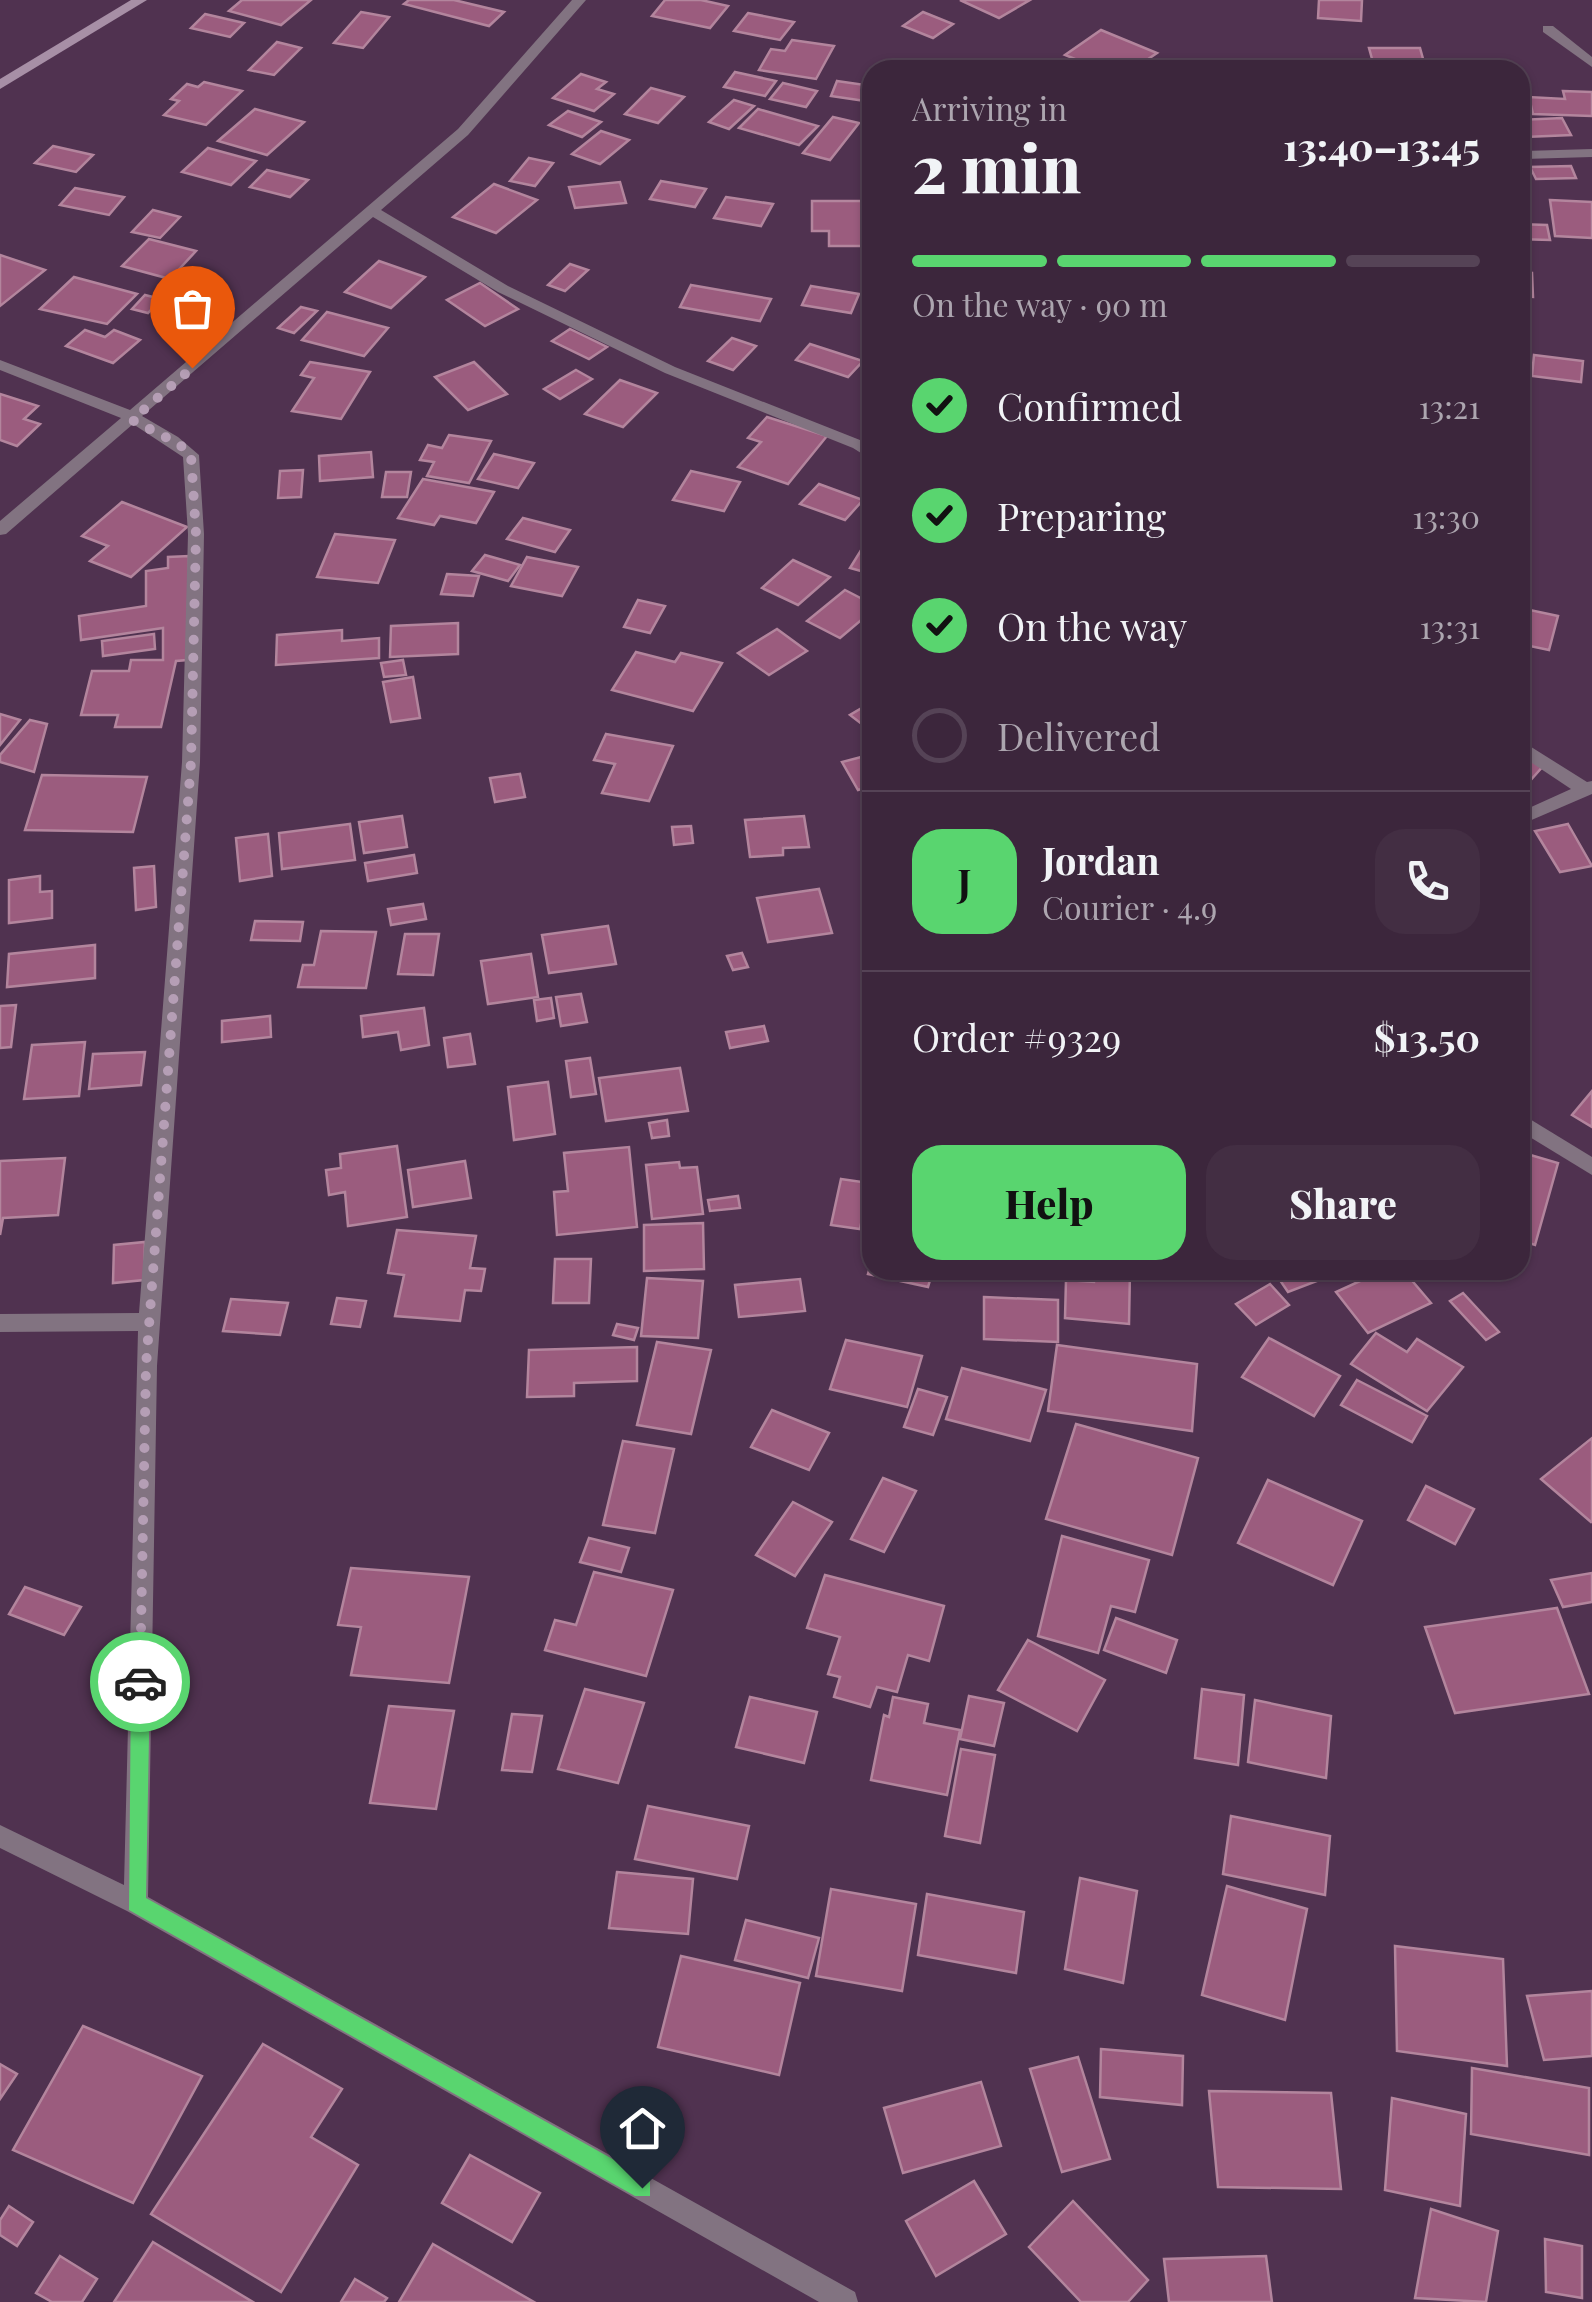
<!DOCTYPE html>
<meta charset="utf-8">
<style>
body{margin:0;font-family:"Playfair Display",serif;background:#432e43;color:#f1f3f6;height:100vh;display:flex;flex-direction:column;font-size:38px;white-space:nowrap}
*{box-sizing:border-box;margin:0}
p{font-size:32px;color:#aca5af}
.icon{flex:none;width:55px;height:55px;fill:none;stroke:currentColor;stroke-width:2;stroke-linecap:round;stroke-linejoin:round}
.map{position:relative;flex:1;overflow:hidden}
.details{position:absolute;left:862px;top:60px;width:668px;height:1220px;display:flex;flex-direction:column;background:#3c263c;border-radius:30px;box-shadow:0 2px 8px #0004,0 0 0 2px #554356}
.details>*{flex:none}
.pin{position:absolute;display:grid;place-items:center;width:85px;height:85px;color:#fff;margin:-102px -42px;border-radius:50% 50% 50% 0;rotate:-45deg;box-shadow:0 0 10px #0007}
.pin .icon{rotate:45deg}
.courier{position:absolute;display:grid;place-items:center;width:100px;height:100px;margin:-50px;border:8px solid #59d56f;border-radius:50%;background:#fff;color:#222;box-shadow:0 2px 12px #0007}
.overview em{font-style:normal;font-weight:800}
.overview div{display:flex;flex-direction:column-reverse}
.overview{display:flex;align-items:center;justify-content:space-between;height:170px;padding:0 50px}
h1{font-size:65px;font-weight:800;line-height:75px}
.bar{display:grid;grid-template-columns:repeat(4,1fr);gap:15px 10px;align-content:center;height:120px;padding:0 50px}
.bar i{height:12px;border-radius:8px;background:#554356}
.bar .current{background:#59d56f}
.bar p{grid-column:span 4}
.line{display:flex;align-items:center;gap:25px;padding:0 50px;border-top:2px solid #554356}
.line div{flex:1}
.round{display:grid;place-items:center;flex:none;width:105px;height:105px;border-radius:30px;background:#432e43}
ol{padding:0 50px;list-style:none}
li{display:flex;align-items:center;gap:30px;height:110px}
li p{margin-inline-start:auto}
li .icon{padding:10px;border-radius:50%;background:#59d56f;color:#111;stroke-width:4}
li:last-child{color:#aca5af}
li i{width:55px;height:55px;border:5px solid #554356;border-radius:50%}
.cta{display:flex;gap:20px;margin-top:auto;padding:20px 50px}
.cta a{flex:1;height:115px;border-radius:30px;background:#59d56f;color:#111;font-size:40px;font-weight:800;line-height:115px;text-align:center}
.cta a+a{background:#432e43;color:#f1f3f6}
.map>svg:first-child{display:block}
.building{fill:#9b5c7e;stroke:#b3859d;stroke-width:2.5}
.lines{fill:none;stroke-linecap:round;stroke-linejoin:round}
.street{fill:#827381;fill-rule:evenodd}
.secondary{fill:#a78fa6;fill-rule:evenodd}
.route{fill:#59d56f}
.done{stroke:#b59eb5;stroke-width:10;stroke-dasharray:0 18}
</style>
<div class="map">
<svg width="1592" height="2302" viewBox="0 0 1592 2302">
<rect width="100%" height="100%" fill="#503250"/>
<g class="building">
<polygon points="242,0 311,0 281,25 229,11"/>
<polygon points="409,0 454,0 504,12 489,26 404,4"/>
<polygon points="665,0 701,0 728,6 710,28 652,16"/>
<polygon points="960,0 1030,0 999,18"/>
<polygon points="1319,0 1362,0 1361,21 1318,18"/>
<polygon points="361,12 389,17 363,48 334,43"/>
<polygon points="923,12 953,24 933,38 903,26"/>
<polygon points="748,13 794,22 780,40 734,31"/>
<polygon points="205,14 244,23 230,37 191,28"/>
<polygon points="1101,30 1157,53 1132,70 1102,70 1065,55"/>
<polygon points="792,40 834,46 816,79 759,70 771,49 785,51"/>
<polygon points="277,42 301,48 274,75 249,70"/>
<polygon points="1369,48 1420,48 1425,66 1374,66"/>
<polygon points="735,72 776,81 765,96 724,87"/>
<polygon points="581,74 606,82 597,89 614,94 594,111 553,98"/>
<polygon points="837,81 872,86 872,102 831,96"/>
<polygon points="204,82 242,91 206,125 164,115 179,101 171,99 187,84 198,87"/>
<polygon points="783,83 817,91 806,107 770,99"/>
<polygon points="651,88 684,97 658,123 625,114"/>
<polygon points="1563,91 1592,92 1592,116 1533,114 1529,97 1565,99"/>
<polygon points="734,100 754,106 729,129 709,122"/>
<polygon points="255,109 304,122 267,155 218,141"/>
<polygon points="758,109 818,126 799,145 739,128"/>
<polygon points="568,111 601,122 582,137 549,125"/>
<polygon points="833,117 859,123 830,160 803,153"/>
<polygon points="1562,118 1571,135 1525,137 1520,127 1520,120"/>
<polygon points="601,131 629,140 600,164 572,154"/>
<polygon points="53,146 93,155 76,172 35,163"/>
<polygon points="208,148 256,161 231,185 182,172"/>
<polygon points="529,158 553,163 535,186 510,181"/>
<polygon points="1571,166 1576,178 1536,179 1530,167"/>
<polygon points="267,170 308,180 290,197 250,187"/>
<polygon points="661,181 706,189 695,207 650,199"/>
<polygon points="620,182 626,203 575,208 569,187"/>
<polygon points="494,184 537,200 496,233 453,217"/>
<polygon points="75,188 124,197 109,215 60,205"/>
<polygon points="726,197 773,204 761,226 714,218"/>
<polygon points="1550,200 1592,202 1592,238 1555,236"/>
<polygon points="812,201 872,201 872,246 829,246 829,231 812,231"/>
<polygon points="153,210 180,217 160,238 132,232"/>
<polygon points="1520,224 1547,225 1550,240 1520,239"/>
<polygon points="149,239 196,251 170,279 122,266"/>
<polygon points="0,255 45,270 0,306"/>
<polygon points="379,261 425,277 391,308 345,292"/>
<polygon points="570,264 588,270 565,291 548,285"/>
<polygon points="1520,272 1532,273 1533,297 1520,296"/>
<polygon points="74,277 137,294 107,324 40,309"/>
<polygon points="480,283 518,309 485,326 447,300"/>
<polygon points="691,285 771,299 760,321 680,307"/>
<polygon points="811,286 859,294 851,313 802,305"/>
<polygon points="145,295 161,299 148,313 132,309"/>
<polygon points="301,307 317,311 294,333 278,328"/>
<polygon points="327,312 388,328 364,356 302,340"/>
<polygon points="570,329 607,347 589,359 552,341"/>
<polygon points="85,330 105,337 114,330 140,340 113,363 66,346"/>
<polygon points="732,338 756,346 733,370 708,361"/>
<polygon points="810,344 863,361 848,377 796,360"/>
<polygon points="1534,355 1583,361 1581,382 1532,376"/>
<polygon points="310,362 370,372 341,419 292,411 314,378 301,375"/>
<polygon points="474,362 507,394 468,410 435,377"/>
<polygon points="576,370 592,379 560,399 544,389"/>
<polygon points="620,380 657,393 623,427 585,414"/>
<polygon points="0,394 38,406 24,419 40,424 17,446 0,440"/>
<polygon points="767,417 827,436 788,484 738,467 761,442 748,438"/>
<polygon points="449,435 491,441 469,483 427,476 434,462 420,460 428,445 442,448"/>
<polygon points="371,452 373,477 320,481 319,456"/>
<polygon points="494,454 534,463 518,488 478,479"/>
<polygon points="303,470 301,497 278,498 280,471"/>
<polygon points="691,471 740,482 724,511 673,500"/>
<polygon points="386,472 411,472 407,497 382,497"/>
<polygon points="423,479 494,492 476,523 440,516 434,525 398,518"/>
<polygon points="819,484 863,500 845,520 800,504"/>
<polygon points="122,502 187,527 131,577 90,561 108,546 82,536"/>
<polygon points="523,518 570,530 555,552 507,539"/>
<polygon points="335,534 395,540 378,583 317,577"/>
<polygon points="868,539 872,541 872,574 850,568"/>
<polygon points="485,555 520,565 508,581 472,571"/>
<polygon points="189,556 187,660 176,661 161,727 115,727 118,715 81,715 92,671 129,671 131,660 163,660 163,628 81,640 79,616 146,606 146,571 168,568 168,557"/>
<polygon points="527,557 578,567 562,596 511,586"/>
<polygon points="793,560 830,577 798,605 762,588"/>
<polygon points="447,574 479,576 473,596 441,594"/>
<polygon points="845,590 872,604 872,611 840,638 807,621"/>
<polygon points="638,600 665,606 650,633 624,627"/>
<polygon points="1520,608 1558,616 1549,650 1520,644"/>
<polygon points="458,623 458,654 390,657 391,626"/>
<polygon points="777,629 807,651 769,675 738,653"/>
<polygon points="342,630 342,641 379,638 379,658 276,665 277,635"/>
<polygon points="154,634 155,649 103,656 102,641"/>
<polygon points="636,652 675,662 681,653 722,663 693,711 612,690"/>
<polygon points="403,660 406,675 384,677 381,663"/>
<polygon points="413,677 420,718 391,722 383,682"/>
<polygon points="872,702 872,725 867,728 850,715"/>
<polygon points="0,714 20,720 0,745"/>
<polygon points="30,720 47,724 34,772 0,762 0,755"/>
<polygon points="606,734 673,746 649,801 602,793 615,764 594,760"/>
<polygon points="1520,752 1545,764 1520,792"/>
<polygon points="865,756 872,769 872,786 858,790 842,762"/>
<polygon points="520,774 525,797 495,802 490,778"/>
<polygon points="42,775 147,777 133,832 25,830"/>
<polygon points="402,816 407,847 364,853 359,822"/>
<polygon points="804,816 809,847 783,848 783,855 750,857 745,820"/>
<polygon points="350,824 355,860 282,869 279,833"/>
<polygon points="1568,824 1592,866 1560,872 1535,831"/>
<polygon points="691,826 693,843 674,845 672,827"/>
<polygon points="268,834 272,876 240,881 236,838"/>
<polygon points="414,855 417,873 368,881 365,863"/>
<polygon points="154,866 156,907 136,910 134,868"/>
<polygon points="40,876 40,892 52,891 52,918 9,923 9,880"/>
<polygon points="819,889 832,933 768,942 757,898"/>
<polygon points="423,904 426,919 391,925 388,909"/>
<polygon points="255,921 303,922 300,941 251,940"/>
<polygon points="608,926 616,964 549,973 542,935"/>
<polygon points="321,931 376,932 366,988 298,987 303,965 314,965"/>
<polygon points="405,934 439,934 433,975 398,974"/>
<polygon points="95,945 95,978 7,987 9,954"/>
<polygon points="742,953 748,967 733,970 727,956"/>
<polygon points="531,954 538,997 488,1004 481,961"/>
<polygon points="581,994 587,1022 561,1026 556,997"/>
<polygon points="551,998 554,1018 537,1021 534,1000"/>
<polygon points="16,1005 11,1047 0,1048 0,1006"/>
<polygon points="424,1008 429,1045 401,1050 398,1032 363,1037 361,1016"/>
<polygon points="270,1016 271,1037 222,1042 222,1021"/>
<polygon points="764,1026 768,1041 730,1048 726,1032"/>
<polygon points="470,1034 475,1064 448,1067 444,1038"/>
<polygon points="85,1042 79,1096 24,1099 32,1045"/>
<polygon points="145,1052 141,1085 89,1089 93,1054"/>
<polygon points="590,1058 596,1094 571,1097 566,1061"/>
<polygon points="680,1068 688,1111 606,1121 599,1078"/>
<polygon points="548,1082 555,1134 514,1140 508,1087"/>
<polygon points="1592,1091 1592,1127 1572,1115"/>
<polygon points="667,1120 669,1136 652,1138 649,1123"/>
<polygon points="397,1146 407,1217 348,1226 345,1192 329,1195 326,1170 341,1168 340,1154"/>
<polygon points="629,1147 637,1227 557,1235 554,1192 568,1191 564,1153"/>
<polygon points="1520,1152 1558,1163 1535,1245 1520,1240"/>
<polygon points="65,1158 58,1215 3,1218 0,1235 0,1161"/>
<polygon points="465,1161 471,1198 413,1207 408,1170"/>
<polygon points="679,1162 680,1168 697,1167 703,1214 652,1219 646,1165"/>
<polygon points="841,1179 869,1183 860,1229 831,1225"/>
<polygon points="738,1196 740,1208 710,1211 708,1200"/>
<polygon points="703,1223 704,1269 644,1271 644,1225"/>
<polygon points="397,1230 476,1236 470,1268 485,1269 481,1291 465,1290 460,1321 395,1316 404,1275 388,1273"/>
<polygon points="145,1242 144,1280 113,1283 114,1245"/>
<polygon points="555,1259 591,1259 589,1303 553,1303"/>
<polygon points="872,1260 872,1270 933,1270 928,1287 868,1274"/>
<polygon points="1095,1270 1130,1270 1129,1324 1065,1318 1066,1280 1094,1282"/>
<polygon points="1273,1270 1342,1270 1343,1271 1288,1292"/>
<polygon points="1384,1270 1403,1270 1431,1303 1368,1333 1336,1292"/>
<polygon points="647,1278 703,1281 698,1338 641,1336"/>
<polygon points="800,1279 805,1311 739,1317 735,1285"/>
<polygon points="1270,1284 1289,1305 1256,1325 1236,1304"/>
<polygon points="1463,1293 1499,1332 1486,1340 1450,1301"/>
<polygon points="984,1297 1058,1300 1058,1342 984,1339"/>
<polygon points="337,1298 366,1301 360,1327 331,1324"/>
<polygon points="231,1299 288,1303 280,1335 223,1331"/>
<polygon points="617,1324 638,1328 634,1340 613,1335"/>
<polygon points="1376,1333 1407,1352 1417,1339 1463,1367 1427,1411 1351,1364"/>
<polygon points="1269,1338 1340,1376 1314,1416 1242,1377"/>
<polygon points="846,1340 922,1356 907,1407 830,1389"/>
<polygon points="657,1342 711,1350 691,1434 637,1425"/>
<polygon points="1057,1345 1197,1364 1192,1431 1048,1411"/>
<polygon points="637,1347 637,1381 574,1383 574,1396 527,1397 529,1350"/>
<polygon points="962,1368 1046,1390 1030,1441 946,1419"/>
<polygon points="1357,1380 1427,1416 1412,1442 1341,1405"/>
<polygon points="918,1389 947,1397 933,1435 904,1427"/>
<polygon points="772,1410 829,1433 809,1470 751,1447"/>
<polygon points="1076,1424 1198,1458 1172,1555 1046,1519"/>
<polygon points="1592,1438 1592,1521 1591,1522 1541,1479"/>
<polygon points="623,1441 674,1449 655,1533 603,1525"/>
<polygon points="883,1478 916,1491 884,1552 851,1539"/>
<polygon points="1268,1480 1362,1521 1333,1585 1238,1543"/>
<polygon points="1426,1486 1474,1509 1455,1544 1408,1520"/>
<polygon points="793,1502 832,1522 795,1576 756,1555"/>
<polygon points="1062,1536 1149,1560 1135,1612 1111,1606 1098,1653 1038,1636"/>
<polygon points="589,1538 629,1548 621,1572 580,1562"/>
<polygon points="351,1568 469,1577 449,1683 351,1675 361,1627 338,1625"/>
<polygon points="594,1572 673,1590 646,1676 545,1650 555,1620 576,1625"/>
<polygon points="1592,1573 1592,1602 1563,1607 1551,1580"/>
<polygon points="825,1575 944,1606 929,1661 908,1655 897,1692 877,1687 870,1707 834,1697 840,1677 828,1674 840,1637 807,1628"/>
<polygon points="25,1587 81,1607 64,1635 9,1614"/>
<polygon points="1557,1608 1589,1694 1455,1713 1425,1627"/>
<polygon points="1116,1618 1177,1640 1166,1673 1104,1650"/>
<polygon points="1028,1640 1105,1680 1077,1731 998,1690"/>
<polygon points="585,1689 644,1703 618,1783 558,1769"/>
<polygon points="1202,1689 1244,1695 1238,1765 1195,1758"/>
<polygon points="969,1696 1004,1703 994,1746 960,1739"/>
<polygon points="750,1697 817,1712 804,1763 736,1747"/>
<polygon points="893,1697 928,1704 924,1723 960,1730 947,1795 871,1780 884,1715 889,1717"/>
<polygon points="1255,1700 1331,1716 1326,1778 1248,1762"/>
<polygon points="389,1706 454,1711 436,1809 370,1803"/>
<polygon points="512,1714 542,1716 532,1772 502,1770"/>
<polygon points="961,1749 995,1755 980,1843 945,1836"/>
<polygon points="648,1806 749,1826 737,1879 635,1859"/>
<polygon points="1231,1816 1330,1836 1325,1895 1223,1874"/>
<polygon points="617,1872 693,1879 688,1934 609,1928"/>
<polygon points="1080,1878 1137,1891 1123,1983 1065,1969"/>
<polygon points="1227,1886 1307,1909 1285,2020 1202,1995"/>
<polygon points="831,1889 916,1904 902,1991 816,1976"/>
<polygon points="927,1894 1024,1912 1016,1973 918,1955"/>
<polygon points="746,1920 819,1938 808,1978 735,1960"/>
<polygon points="1395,1946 1503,1959 1507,2066 1397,2051"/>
<polygon points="681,1956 800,1983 779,2075 658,2047"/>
<polygon points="1592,1991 1592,2056 1544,2060 1527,1996"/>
<polygon points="83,2026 202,2076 133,2203 13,2150"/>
<polygon points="263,2044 342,2089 311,2137 358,2165 281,2292 151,2214"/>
<polygon points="1101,2049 1183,2056 1182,2105 1100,2097"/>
<polygon points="1078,2057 1110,2159 1062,2172 1030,2069"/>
<polygon points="0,2064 17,2074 0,2099"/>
<polygon points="1472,2068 1589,2088 1589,2155 1471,2134"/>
<polygon points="981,2082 1001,2146 903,2173 884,2108"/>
<polygon points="1209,2091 1331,2093 1341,2189 1218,2187"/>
<polygon points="1392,2098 1466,2114 1460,2206 1385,2190"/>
<polygon points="470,2155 540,2193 512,2242 442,2203"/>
<polygon points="974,2181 1006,2234 936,2276 906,2221"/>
<polygon points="1073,2201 1148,2280 1128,2302 1081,2302 1029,2247"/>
<polygon points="9,2206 33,2222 17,2246 0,2235 0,2220"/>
<polygon points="1431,2209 1498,2231 1486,2302 1415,2298"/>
<polygon points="1545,2239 1582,2246 1582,2298 1546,2292"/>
<polygon points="153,2242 253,2302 114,2302"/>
<polygon points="433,2244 534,2302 399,2302"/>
<polygon points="60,2256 97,2279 82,2302 52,2302 36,2293"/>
<polygon points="1266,2256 1272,2302 1169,2302 1164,2259"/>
<polygon points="355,2279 387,2298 384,2302 341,2302"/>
</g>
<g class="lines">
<g class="street">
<polygon points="572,0 586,0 468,135 381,210 508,286 675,367 865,442 872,448 872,460 853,448 665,373 498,292 373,217 142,416 178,437 199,455 204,534 200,762 157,1366 148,1897 855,2292 858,2302 819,2302 127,1911 0,1848 0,1825 124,1885 138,1331 0,1332 0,1314 139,1313 182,762 188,534 183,457 133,424 6,534 0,535 0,521 121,418 0,370 0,360 130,410 458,129"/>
<polygon points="1543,26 1553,26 1592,57 1592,67 1543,32"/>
<polygon points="1592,149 1592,157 1520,159 1520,151"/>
<polygon points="1520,740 1587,782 1592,781 1592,794 1520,825 1520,812 1571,789 1520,755"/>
<polygon points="1520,1113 1592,1157 1592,1175 1520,1131"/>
</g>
<polygon class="secondary" points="131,0 147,0 0,89 0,79"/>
</g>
<polygon class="route" points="140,1673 150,1682 146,1898 650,2180 650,2196 635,2196 129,1910 131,1682"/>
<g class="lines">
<polyline class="done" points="140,1682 146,1366 191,762 196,534 191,455 179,444 132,420 192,368"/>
</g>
</svg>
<div class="pin" style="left:192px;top:368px;background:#ea580c"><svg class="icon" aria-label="bag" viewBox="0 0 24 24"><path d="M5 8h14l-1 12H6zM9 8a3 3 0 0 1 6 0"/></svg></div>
<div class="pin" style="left:642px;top:2188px;background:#1f2937"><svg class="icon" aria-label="home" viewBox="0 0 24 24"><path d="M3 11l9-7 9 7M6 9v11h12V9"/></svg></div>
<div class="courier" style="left:140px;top:1682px"><svg class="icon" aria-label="car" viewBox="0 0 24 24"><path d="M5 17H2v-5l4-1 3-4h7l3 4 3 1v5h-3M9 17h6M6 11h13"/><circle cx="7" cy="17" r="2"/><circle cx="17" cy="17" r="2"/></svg></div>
<section class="details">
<div class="overview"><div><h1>2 min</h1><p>Arriving in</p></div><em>13:40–13:45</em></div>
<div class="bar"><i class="current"></i><i class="current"></i><i class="current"></i><i></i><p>On the way · 90 m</p></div>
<ol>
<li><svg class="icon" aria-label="check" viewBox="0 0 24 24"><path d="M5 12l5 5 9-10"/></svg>Confirmed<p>13:21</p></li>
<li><svg class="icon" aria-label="check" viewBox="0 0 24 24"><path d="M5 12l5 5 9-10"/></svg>Preparing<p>13:30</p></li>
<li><svg class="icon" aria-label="check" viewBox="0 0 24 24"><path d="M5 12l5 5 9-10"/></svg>On the way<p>13:31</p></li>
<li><i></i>Delivered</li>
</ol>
<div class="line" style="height:180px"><b class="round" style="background:#59d56f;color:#111">J</b><div><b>Jordan</b><p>Courier · 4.9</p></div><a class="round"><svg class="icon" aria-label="phone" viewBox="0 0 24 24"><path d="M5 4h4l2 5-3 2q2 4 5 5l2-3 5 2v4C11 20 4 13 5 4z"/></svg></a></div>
<div class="line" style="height:130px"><div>Order #9329</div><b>$13.50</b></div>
<div class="cta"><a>Help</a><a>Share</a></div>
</section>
</div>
